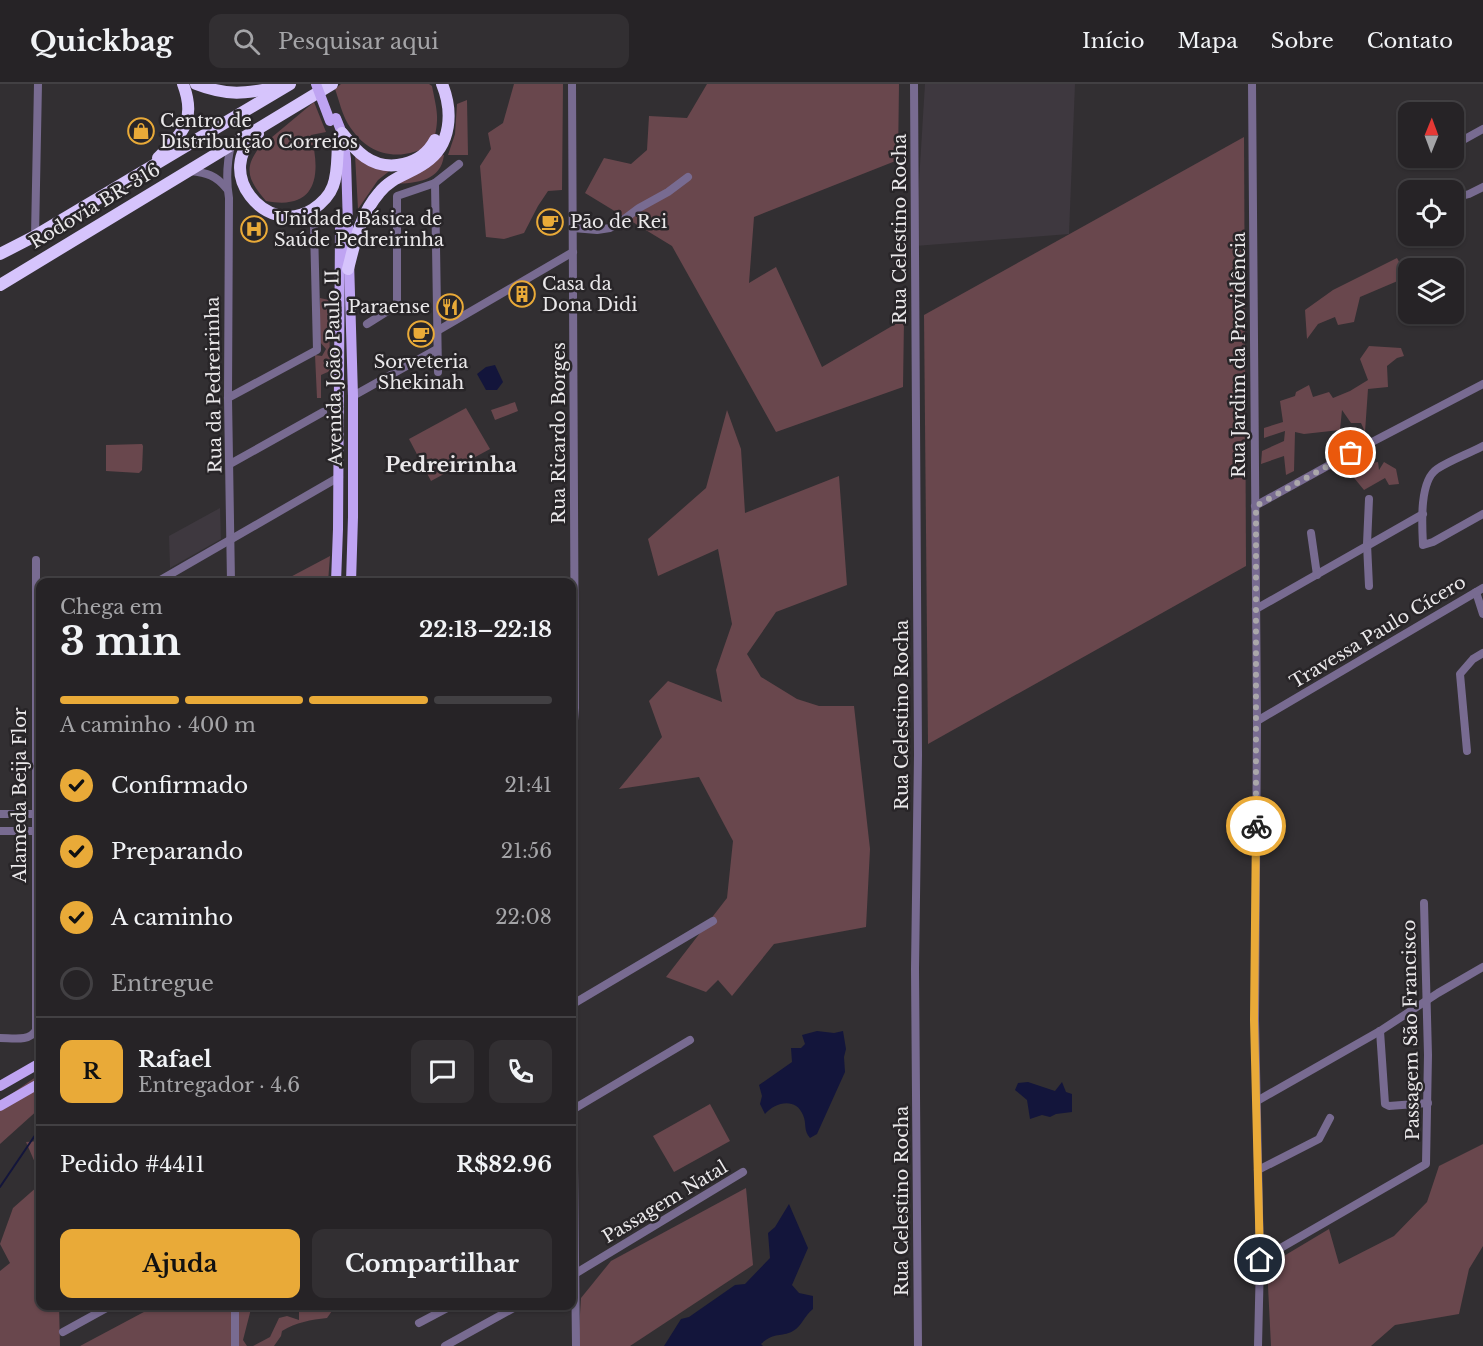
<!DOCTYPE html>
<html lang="pt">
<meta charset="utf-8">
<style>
body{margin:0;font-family:"Libre Baskerville",serif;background:#322f32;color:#f1f3f6;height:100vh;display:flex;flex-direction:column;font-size:22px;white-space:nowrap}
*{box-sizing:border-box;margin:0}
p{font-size:20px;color:#a4a4a7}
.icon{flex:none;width:33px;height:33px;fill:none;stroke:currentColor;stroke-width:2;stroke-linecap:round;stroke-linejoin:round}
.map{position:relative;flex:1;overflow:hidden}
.details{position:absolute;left:36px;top:494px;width:540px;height:732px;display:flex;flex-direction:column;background:#262326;border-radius:12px;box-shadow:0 2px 4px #0004,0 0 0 2px #424043}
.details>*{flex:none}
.needle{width:39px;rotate:1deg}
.buttons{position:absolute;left:1398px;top:18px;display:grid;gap:12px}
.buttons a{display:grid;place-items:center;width:66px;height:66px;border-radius:12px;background:#262326;box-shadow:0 2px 4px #0004,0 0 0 2px #424043;font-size:30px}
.pin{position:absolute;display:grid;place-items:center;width:51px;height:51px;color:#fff;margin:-26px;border:3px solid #fff;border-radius:50%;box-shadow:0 2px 6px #0007}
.courier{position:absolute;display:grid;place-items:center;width:60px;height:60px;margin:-30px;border:4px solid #e9aa38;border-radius:50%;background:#fff;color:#222;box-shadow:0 2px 8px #0007}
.headline em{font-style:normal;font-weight:700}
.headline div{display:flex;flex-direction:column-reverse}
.headline{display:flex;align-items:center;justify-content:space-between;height:102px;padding:0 24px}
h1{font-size:39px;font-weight:700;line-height:45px}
.bar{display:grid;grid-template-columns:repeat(4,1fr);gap:9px 6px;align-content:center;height:72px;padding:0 24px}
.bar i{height:8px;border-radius:4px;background:#424043}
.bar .current{background:#e9aa38}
.bar p{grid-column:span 4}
.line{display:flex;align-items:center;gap:15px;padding:0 24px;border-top:2px solid #424043}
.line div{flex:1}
.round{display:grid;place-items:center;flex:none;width:63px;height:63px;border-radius:12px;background:#322f32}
ol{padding:0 24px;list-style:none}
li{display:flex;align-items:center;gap:18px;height:66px}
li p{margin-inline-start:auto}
li .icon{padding:6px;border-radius:50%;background:#e9aa38;color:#111;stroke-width:4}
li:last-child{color:#a4a4a7}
li i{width:33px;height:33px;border:3px solid #424043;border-radius:50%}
.primary-button{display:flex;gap:12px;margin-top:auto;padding:12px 24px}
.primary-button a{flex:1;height:69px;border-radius:12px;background:#e9aa38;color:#111;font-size:24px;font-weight:700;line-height:69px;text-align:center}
.primary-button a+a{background:#322f32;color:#f1f3f6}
header{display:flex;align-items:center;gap:36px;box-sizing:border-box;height:84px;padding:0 30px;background:#262326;border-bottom:2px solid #424043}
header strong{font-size:28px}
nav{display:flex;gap:33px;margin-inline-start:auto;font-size:21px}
.search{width:420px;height:54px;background:#322f32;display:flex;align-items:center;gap:15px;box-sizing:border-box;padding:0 21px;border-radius:12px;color:#a4a4a7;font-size:22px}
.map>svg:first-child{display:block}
.built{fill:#3e383f}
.green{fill:#69474d}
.water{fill:#13153b}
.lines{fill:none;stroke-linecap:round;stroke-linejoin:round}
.stream{stroke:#13153b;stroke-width:2}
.minor{stroke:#786b91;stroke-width:8}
.major{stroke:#bfa4f2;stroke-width:10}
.highway{stroke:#d6c4fc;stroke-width:12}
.major-bridge{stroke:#bfa4f2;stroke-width:10}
.done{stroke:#aaa7aa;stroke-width:6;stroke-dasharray:0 10.8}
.route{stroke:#e9aa38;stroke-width:8}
.labels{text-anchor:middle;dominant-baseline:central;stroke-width:5;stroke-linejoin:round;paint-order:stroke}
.poi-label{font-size:18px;fill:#eae8ea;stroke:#282528;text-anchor:start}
.street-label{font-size:18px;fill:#eae8ea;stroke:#282528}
.quarter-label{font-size:21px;font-weight:bold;fill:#eae8ea;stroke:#282528}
</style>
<header>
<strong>Quickbag</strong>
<div class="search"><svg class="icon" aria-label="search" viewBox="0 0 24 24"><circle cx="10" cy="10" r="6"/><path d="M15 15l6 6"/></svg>Pesquisar aqui</div>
<nav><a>Início</a><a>Mapa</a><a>Sobre</a><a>Contato</a></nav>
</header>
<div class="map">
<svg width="1483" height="1262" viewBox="0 0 1483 1262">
<rect width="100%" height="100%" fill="#322f32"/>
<g class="built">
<polygon points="925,0 1075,0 1069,150 915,162"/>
<polygon points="220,424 221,455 170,484 169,452"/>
</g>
<g class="green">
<path d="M341,0H429L432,2C437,28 440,33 433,60C401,78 369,74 348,40C342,30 339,16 335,5Z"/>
<polygon points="514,0 563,0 562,106 548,107 538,122 524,149 504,155 486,153 480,82 491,65 488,49 503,39"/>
<polygon points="707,0 899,0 898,76 754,133 749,199 776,183 822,283 904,235 903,303 776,348 672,162 585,109 604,74 631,80 647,66 649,32 687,34"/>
<polygon points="467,16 468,71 448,71 455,50 457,20"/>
<path d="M314,18L326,48L311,51C321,90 318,127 266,117C250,98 242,86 259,64Z"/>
<polygon points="1244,53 1246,482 928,660 924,231"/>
<polygon points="355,71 392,85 378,96 358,125"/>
<path d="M444,71C441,97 417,99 394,100L439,72Z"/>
<polygon points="1397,174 1407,193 1360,213 1354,238 1338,241 1335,233 1318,240 1307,255 1305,226 1333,206"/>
<polygon points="320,214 329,216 330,287 321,291 321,314 317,314 315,271 322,272 326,265 320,258"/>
<polygon points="1369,262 1401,264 1404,272 1397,274 1387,282 1388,303 1368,305 1365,348 1361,339 1351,339 1342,326 1340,346 1304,350 1295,348 1294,387 1286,391 1284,372 1261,380 1262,367 1284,357 1285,347 1264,354 1264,344 1283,338 1280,317 1295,312 1296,308 1309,301 1313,313 1329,308 1333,314 1350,307 1368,296 1360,275"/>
<polygon points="515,318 518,327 495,336 491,326"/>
<polygon points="466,324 490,365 431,397 409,355"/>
<polygon points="727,326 741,365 745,429 839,392 847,501 776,528 747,570 761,593 797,615 819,622 854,622 870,765 866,843 774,860 732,912 718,896 706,908 666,893 727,814 733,757 699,693 619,705 662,653 649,617 668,597 722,618 716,586 732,540 718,465 658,492 648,455 706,404"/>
<polygon points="142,360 143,362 142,386 139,389 106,387 106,361"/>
<polygon points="1378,378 1379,386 1384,378 1396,385 1399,400 1389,401 1385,394 1364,406 1350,389 1360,381"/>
<polygon points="330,472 328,498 281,498"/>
<polygon points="40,990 40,1024 0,1060 0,1018"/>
<polygon points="710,1020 730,1057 674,1088 653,1052"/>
<polygon points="40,1057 40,1221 59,1221 60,1262 0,1262 0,1187 10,1179 0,1160 13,1124 38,1102 36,1081 26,1058"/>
<polygon points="1483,1060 1483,1162 1469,1185 1459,1230 1395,1241 1371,1262 1271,1262 1267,1182 1329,1145 1339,1180 1394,1152 1427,1118 1439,1082"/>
<polygon points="746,1104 753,1181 630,1262 578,1262 581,1214 611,1177"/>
<polygon points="157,1221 227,1221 227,1225 231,1226 235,1221 252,1221 243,1256 247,1262 80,1262"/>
<path d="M302,1221H333L332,1227L327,1234C311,1236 296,1238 282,1247L281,1252L274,1262H253L270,1253L279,1234L287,1232L299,1236V1224Z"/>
</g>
<g class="water">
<polygon points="495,281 503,298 497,306 486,306 477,290 486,283"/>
<path d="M817,947L834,949L843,947L846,965L844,973L845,988L817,1050L810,1054C803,1046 807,1040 803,1031C796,1013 775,1018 765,1030L760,1020L762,1012L759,1001L792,978L791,964H801L805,960L802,951Z"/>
<polygon points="1028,998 1055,1007 1062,998 1066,1008 1072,1010 1072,1028 1056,1030 1050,1033 1042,1031 1030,1035 1027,1016 1015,1006 1018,999"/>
<path d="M789,1120L808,1164L792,1201L799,1209L813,1212V1225C804,1232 802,1242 793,1247C780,1254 775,1247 761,1260L763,1262H664L681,1235L689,1233L735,1201L745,1200L770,1174L768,1149L775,1143Z"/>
</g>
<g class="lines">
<polyline class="stream" points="0,1103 40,1044"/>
<g class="minor">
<polyline points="914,0 918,671 915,885 918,1262"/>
<polyline points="1252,0 1257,637 1255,936 1260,1176 1258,1262"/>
<path d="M231,61C227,78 226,96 229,114L228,314L231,498"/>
<polyline points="1454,61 1483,45"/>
<path d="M190,87C207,89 216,91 227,105"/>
<polyline points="435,99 438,288"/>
<polyline points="1454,114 1469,110 1483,103"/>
<polyline points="573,144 597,146 610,144 619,139 639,124 668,108 688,93"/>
<polyline points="35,152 38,0"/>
<polyline points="367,240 394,223 397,219 397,112 435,99 459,80"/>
<polyline points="437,247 573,168"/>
<polyline points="353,312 437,265"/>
<polyline points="228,314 317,266 314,144"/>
<path d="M1483,362C1468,370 1451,376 1437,385C1419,397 1422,441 1423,461L1433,458L1483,430"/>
<polyline points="230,380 323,328"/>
<polyline points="1369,415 1367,460 1369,502"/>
<polyline points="1255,422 1351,369 1483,300"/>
<polyline points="1311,449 1317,491"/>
<polyline points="157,498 339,393"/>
<polyline points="1476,508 1483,530"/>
<polyline points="1256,525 1423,430"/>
<polyline points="1257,637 1483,504"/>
<polyline points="572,662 575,624 572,0"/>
<polyline points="1467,667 1460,590 1473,575 1483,569"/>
<polyline points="0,730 35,730"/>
<polyline points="0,747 35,747"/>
<polyline points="572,904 576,1262"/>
<polyline points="573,920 713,837"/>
<polyline points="1380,947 1385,1020 1389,1022 1428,1019"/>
<path d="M0,954C12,954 30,958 36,946V476"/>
<polyline points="1257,1017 1380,947 1438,909 1483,883"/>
<polyline points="572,1026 690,956"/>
<polyline points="1258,1086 1319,1055 1330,1034"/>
<polyline points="1260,1176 1426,1080 1428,971 1424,819"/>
<polyline points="573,1191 743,1088"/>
<polyline points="419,1239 453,1221"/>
<polyline points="63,1248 112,1221"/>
<polyline points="235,1262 235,1221"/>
<polyline points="445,1262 519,1221"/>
</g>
<g class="major">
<polyline points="336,34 342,49 346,75 353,312 353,433 351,498"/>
<polyline points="336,498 338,445 340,144"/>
<polyline points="0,1002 40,979"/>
<polyline points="0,1022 40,999"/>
</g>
<g class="highway">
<path d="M196,0C229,13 247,9 280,3"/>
<path d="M342,49C349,58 356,67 365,73C388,89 422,81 435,56"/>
<path d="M258,50C211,86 266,154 312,126C321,120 329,113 333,102C338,89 337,74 338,61"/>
<path d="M158,74C182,49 197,37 183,0"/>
<polyline points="0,170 35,152 290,0"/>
<path d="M348,185C355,158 360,131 379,109C391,93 410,90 425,79C452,61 453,27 442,0"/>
<polyline points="0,201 332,0"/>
</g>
<polyline class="major-bridge" points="316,0 330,37"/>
</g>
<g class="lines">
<polyline class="done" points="1256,742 1256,422 1351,369"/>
<polyline class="route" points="1256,742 1254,936 1260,1176"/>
</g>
<defs>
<g id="shop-ring" transform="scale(1.35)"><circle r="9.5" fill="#282528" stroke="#e9aa38" stroke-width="1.5"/><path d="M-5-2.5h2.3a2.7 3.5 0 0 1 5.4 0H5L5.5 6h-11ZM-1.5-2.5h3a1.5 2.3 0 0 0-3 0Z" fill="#e9aa38"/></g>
<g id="cafe-ring" transform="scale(1.35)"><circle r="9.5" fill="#282528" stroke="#e9aa38" stroke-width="1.5"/><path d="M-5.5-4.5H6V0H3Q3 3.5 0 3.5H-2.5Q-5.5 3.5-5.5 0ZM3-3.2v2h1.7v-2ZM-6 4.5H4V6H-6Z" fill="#e9aa38"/></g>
<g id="hospital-ring" transform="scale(1.35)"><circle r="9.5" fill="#282528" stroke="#e9aa38" stroke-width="1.5"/><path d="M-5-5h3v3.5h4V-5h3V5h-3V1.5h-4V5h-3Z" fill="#e9aa38"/></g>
<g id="building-ring" transform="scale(1.35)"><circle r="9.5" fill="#282528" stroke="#e9aa38" stroke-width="1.5"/><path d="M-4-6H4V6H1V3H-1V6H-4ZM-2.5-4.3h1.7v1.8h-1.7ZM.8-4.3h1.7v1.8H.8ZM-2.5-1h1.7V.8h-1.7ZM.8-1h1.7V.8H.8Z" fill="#e9aa38"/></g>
<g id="restaurant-ring" transform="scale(1.35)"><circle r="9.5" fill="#282528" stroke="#e9aa38" stroke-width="1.5"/><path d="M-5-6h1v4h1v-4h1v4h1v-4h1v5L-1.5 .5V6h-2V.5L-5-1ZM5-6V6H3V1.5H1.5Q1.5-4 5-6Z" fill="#e9aa38"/></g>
</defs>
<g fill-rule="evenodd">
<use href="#shop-ring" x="141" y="47"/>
<use href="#cafe-ring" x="550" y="138"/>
<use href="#hospital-ring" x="254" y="145"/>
<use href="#building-ring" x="522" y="210"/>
<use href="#restaurant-ring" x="450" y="223"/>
<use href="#cafe-ring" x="421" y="250"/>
</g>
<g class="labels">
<g class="poi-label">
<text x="160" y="37">Centro de<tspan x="160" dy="21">Distribuição Correios</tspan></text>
<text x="274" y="135">Unidade Básica de<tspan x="274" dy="21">Saúde Pedreirinha</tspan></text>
<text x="570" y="138">Pão de Rei</text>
<text x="542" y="200">Casa da<tspan x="542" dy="21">Dona Didi</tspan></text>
<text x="430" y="223" text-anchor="end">Paraense</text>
<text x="421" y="278" text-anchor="middle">Sorveteria<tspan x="421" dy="21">Shekinah</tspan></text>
</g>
<g class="street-label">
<text transform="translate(95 122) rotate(-31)">Rodovia BR-316</text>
<text transform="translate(900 145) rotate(-90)">Rua Celestino Rocha</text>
<text transform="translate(1239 271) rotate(-90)">Rua Jardim da Providência</text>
<text transform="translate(334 284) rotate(-91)">Avenida João Paulo II</text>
<text transform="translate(214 301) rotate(-91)">Rua da Pedreirinha</text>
<text transform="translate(559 349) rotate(-90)">Rua Ricardo Borges</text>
<text transform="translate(1378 548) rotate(-31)">Travessa Paulo Cícero</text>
<text transform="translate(902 631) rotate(-90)">Rua Celestino Rocha</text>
<text transform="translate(20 711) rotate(-90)">Alameda Beija Flor</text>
<text transform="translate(1411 946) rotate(-91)">Passagem São Francisco</text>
<text transform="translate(902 1117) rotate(-90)">Rua Celestino Rocha</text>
<text transform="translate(665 1118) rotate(-31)">Passagem Natal</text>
</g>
<g class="quarter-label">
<text x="451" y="381">Pedreirinha</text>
</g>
</g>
</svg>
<div class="buttons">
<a><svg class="needle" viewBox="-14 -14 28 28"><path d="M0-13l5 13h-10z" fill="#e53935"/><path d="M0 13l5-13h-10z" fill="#a4a4a7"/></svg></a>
<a><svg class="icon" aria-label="locate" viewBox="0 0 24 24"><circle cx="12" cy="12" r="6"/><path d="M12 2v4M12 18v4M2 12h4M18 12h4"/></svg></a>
<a><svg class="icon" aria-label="layers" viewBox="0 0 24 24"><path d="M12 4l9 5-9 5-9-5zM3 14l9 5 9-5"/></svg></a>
</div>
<div class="pin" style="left:1351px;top:369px;background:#ea580c"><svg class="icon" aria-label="bag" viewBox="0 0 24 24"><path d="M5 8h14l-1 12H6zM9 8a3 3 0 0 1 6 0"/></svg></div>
<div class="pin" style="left:1260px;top:1176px;background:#1f2937"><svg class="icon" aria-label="home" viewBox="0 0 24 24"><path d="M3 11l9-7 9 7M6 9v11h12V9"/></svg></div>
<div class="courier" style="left:1256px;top:742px"><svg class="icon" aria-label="bike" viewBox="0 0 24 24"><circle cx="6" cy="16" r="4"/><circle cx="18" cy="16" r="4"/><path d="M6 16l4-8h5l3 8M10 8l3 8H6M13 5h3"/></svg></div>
<section class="details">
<div class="headline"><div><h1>3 min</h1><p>Chega em</p></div><em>22:13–22:18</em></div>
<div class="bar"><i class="current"></i><i class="current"></i><i class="current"></i><i></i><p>A caminho · 400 m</p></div>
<ol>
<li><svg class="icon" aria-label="check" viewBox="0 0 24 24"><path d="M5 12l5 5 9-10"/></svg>Confirmado<p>21:41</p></li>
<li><svg class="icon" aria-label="check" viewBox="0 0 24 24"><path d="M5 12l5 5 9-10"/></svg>Preparando<p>21:56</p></li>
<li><svg class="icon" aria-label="check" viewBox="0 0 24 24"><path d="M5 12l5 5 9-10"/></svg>A caminho<p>22:08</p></li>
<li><i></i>Entregue</li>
</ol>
<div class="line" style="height:108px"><b class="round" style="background:#e9aa38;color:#111">R</b><div><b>Rafael</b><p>Entregador · 4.6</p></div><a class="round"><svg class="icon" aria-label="chat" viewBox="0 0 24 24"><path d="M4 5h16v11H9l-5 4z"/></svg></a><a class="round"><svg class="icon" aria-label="phone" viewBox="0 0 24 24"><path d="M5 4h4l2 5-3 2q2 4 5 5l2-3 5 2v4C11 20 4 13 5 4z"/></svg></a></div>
<div class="line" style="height:78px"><div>Pedido #4411</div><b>R$82.96</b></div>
<div class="primary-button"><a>Ajuda</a><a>Compartilhar</a></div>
</section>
</div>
